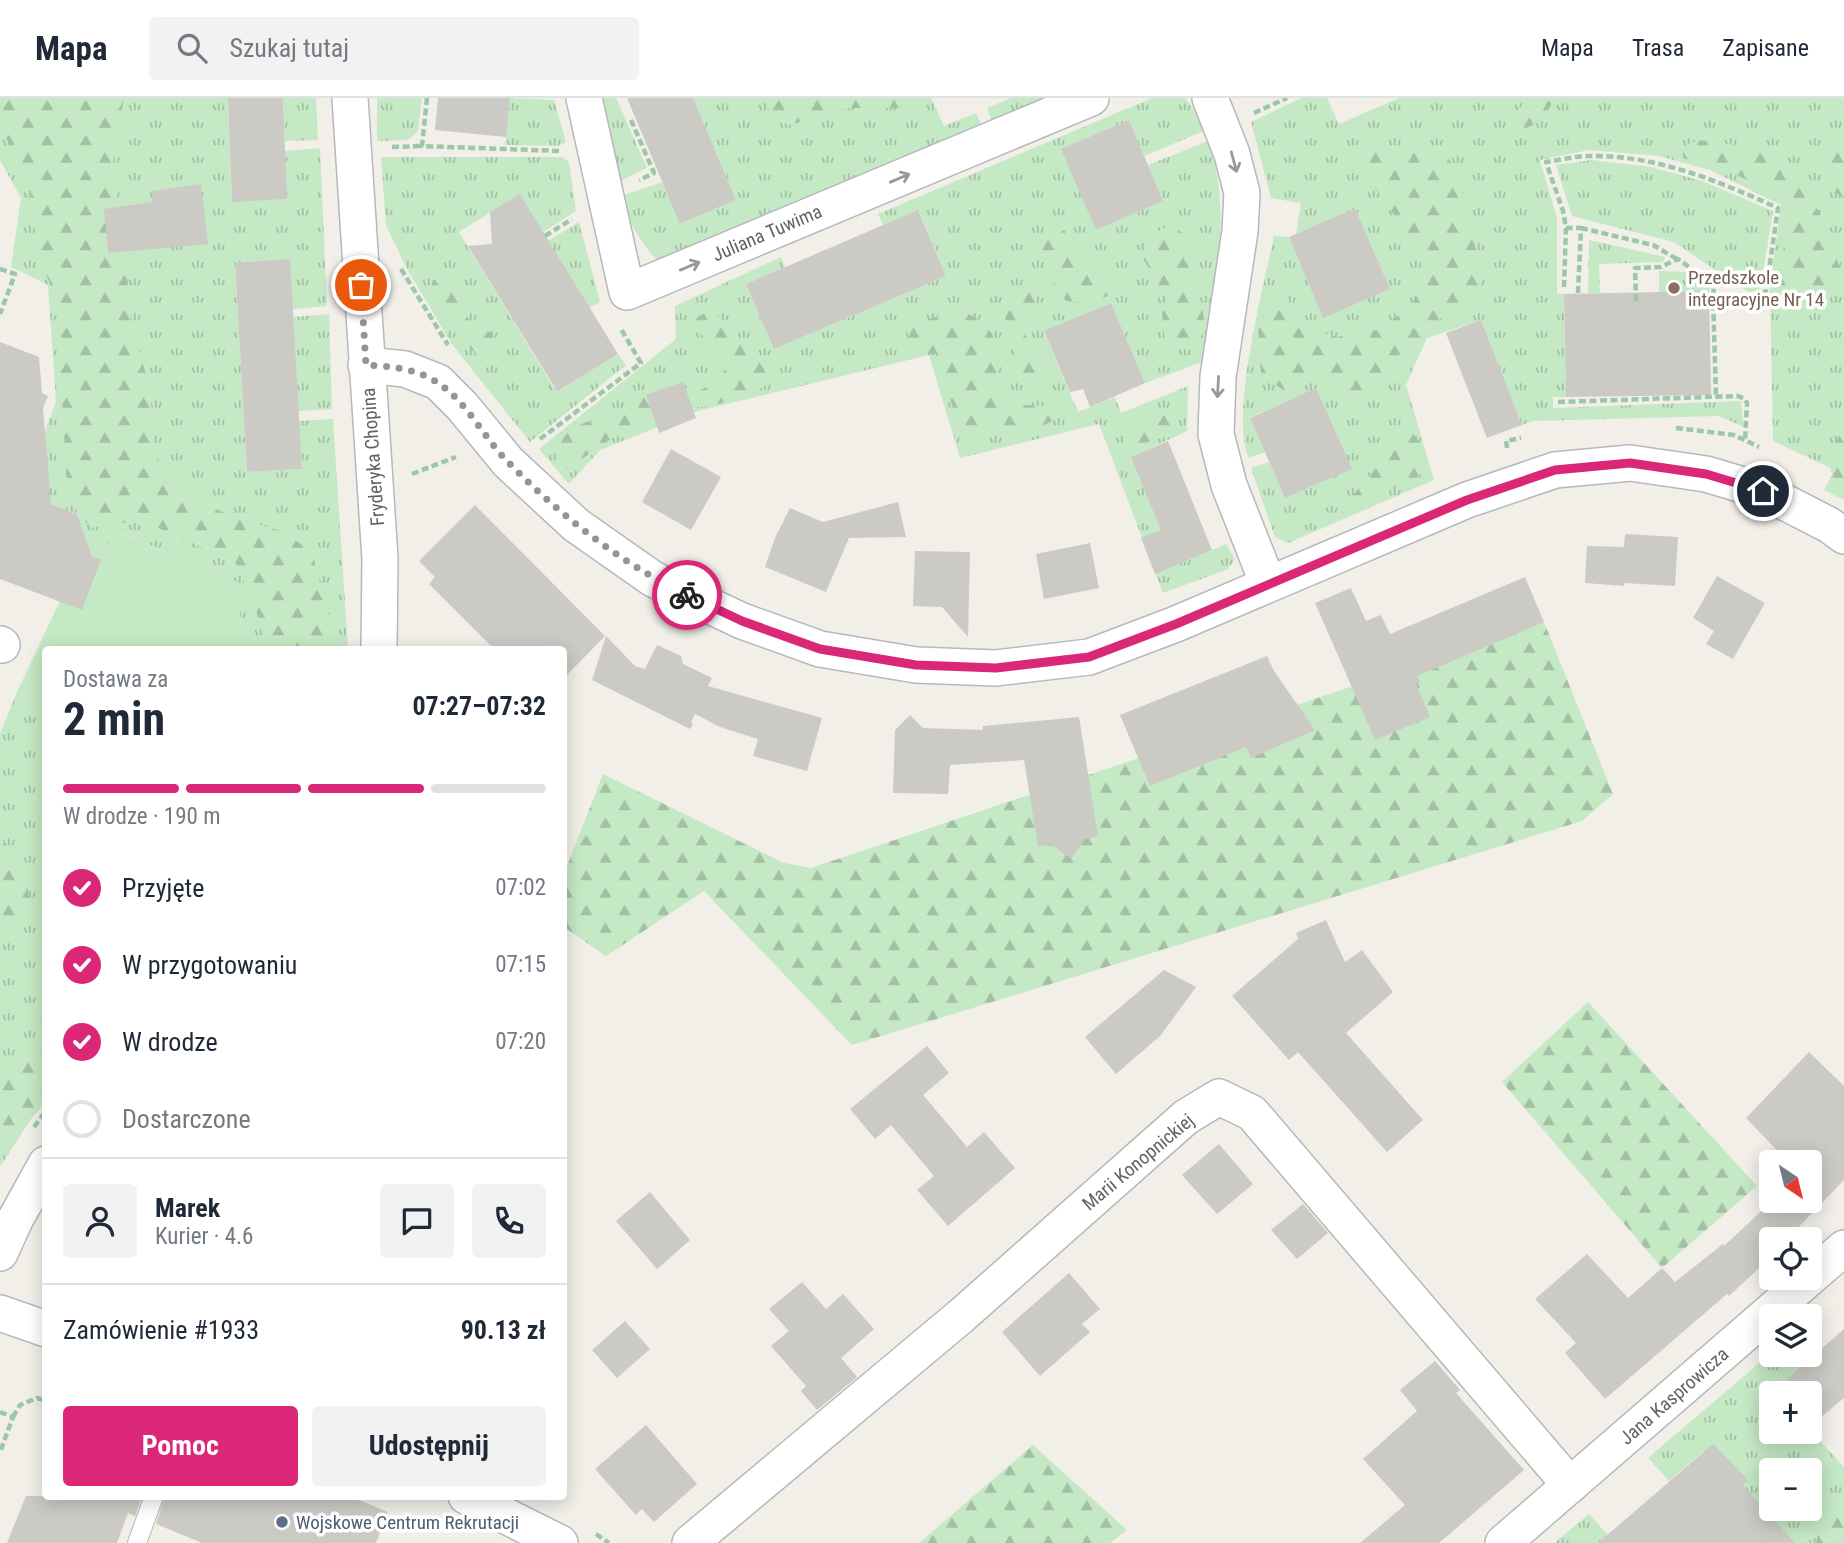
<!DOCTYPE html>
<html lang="pl">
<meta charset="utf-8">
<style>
body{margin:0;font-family:"Roboto Condensed",sans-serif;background:#f2f2f3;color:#1f2937;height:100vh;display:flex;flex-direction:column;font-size:26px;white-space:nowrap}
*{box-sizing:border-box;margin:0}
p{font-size:23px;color:#747a83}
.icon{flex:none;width:38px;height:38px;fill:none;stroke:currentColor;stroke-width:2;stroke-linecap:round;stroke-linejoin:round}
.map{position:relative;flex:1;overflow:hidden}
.sheet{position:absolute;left:42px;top:548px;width:525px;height:854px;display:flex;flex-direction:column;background:#fff;border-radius:7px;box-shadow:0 4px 18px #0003}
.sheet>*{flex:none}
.needle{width:46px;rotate:145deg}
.buttons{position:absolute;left:1759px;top:1052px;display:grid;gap:14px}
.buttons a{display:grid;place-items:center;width:63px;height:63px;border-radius:7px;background:#fff;box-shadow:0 4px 18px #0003;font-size:35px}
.pin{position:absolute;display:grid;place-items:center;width:60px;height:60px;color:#fff;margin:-30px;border:4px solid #fff;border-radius:50%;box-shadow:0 2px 7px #0007}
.courier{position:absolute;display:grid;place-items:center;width:70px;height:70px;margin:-35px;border:5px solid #db2777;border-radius:50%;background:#fff;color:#222;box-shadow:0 2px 9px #0007}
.head em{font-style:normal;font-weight:700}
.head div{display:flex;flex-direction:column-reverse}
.head{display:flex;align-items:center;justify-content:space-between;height:119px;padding:0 21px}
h1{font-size:46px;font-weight:700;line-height:52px}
.bar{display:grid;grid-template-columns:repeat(4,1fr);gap:10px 7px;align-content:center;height:84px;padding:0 21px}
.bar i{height:9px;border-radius:5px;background:#e0e1e3}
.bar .active{background:#db2777}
.bar p{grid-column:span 4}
.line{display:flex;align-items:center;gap:18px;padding:0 21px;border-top:2px solid #e0e1e3}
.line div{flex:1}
.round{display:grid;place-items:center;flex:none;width:74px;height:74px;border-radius:7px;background:#f2f2f3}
ol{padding:0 21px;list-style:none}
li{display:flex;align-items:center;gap:21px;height:77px}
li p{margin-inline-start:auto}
li .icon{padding:7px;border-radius:50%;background:#db2777;color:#fff;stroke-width:4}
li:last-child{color:#747a83}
li i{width:38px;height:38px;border:4px solid #e0e1e3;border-radius:50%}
.button{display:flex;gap:14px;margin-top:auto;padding:14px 21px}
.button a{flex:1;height:80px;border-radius:7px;background:#db2777;color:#fff;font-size:28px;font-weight:700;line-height:80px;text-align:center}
.button a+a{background:#f2f2f3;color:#1f2937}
header{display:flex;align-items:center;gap:42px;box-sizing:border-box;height:98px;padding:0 35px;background:#fff;border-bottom:2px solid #e0e1e3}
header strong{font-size:33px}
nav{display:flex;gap:38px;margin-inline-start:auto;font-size:24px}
.search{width:490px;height:63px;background:#f2f2f3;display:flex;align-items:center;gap:18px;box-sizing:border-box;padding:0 24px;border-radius:7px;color:#747a83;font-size:26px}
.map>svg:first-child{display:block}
.grass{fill:url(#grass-tufts);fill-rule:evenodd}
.forest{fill:url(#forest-firs)}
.park{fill:#c5e8c5}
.building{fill:#cccac5}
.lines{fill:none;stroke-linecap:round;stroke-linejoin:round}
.lane-casing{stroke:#b5b8bc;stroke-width:20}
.street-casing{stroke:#b5b8bc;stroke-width:38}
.path{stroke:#9cc7a9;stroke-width:4.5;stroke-dasharray:7 3.5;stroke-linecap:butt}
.lane{stroke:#fff;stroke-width:18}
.street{stroke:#fff;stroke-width:35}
.oneway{stroke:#979a9d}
.done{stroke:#929495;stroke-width:7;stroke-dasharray:0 12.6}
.route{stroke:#db2777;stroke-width:9}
.education-dot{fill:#8d6e63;stroke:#fff;stroke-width:2.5}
.service-dot{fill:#5c6f8a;stroke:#fff;stroke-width:2.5}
.labels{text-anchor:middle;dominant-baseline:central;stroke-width:7;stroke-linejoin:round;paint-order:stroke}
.street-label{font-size:19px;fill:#5f6368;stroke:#fff}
.education-label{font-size:19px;fill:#785e54;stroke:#fff;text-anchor:start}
.service-label{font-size:19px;fill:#4e5e75;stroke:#fff;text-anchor:start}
</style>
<header>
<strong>Mapa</strong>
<div class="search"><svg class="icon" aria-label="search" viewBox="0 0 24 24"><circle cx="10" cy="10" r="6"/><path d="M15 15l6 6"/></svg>Szukaj tutaj</div>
<nav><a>Mapa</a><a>Trasa</a><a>Zapisane</a></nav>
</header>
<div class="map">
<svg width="1844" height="1445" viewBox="0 0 1844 1445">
<defs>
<pattern id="grass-tufts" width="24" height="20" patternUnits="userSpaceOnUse" patternTransform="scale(1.75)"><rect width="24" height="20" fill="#c5e8c5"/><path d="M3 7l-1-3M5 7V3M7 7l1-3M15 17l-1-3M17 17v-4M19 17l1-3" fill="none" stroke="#a3c0a4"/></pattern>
<pattern id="forest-firs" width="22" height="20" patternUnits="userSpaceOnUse" patternTransform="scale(1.75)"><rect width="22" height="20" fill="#c5e8c5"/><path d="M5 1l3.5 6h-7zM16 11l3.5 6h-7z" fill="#a3c0a4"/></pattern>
</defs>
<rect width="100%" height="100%" fill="#f1efe8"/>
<g class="grass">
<polygon points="0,0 228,0 232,103 286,101 285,53 320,50 327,208 293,211 235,166 247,374 302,371 299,323 333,321 348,551 244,551 236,483 116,433 101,461 92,458 81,427 76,424 78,416 46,404 45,333 56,304 48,187 11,169 21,100 0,62"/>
<polygon points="283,0 316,0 318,42 285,43"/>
<polygon points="377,0 422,0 418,33 408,42 377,43"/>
<polygon points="510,0 554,2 566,44 559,48 505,47"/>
<polygon points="599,0 616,0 647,70 618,84"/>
<path d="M693,0H931L944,28L976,15L985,35L687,163L657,162C639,143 629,124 621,98L662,84L681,126L736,102Z"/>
<polygon points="1011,0 1054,0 995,30 987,10"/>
<path d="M1152,0H1185L1194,12L1204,33L1144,58L1129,22L1062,51L1096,132L1163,103L1148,67L1208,43C1234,115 1213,191 1202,264L1145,285L1111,205L1044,234L1078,314L1115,299L1121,315L1188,288L1187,333L1132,359L1176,467L1226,446L1235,461L1228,471L1163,495L1099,326L960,360L929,257L698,313L600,352L569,386L539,351L676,241L675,208L781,159L785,169L746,186L774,251L946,178L919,113L883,127L878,116Z"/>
<path d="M1301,0H1327L1339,26L1399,0H1844V402L1824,392L1835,372L1773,343L1770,188L1781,107L1710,72L1659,58L1589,52L1540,62L1557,120V196H1564L1566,299H1553V310L1741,303L1744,329L1719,318L1533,323L1522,327L1481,222L1427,240L1406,287L1434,382L1288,445L1275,439L1251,370L1269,364L1285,400L1351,371L1316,291L1250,319L1265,354L1249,360C1229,319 1264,187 1274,138L1289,139L1323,219L1390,191L1355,110L1296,136L1301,105L1271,100L1251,24Z"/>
<polygon points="381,59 563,59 569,64 576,113 543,134 520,96 459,134 556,293 618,256 626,267 530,344 451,245 407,171 386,127"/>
<polygon points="1592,62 1651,69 1702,83 1773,113 1760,192 1748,194 1674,144 1572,118 1556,67"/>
<polygon points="579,124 600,204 589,210 548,143"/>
<polygon points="1589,142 1665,159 1663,164 1599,166 1600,195 1588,195"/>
<polygon points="1659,173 1686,174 1710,190 1709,193 1659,194"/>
<polygon points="329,216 332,311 298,313 293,219"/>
<polygon points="18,592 45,603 46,1005 33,1018 0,1069 0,636"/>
<path d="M1810,1242L1819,1253L1788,1281L1800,1295H1771V1334L1810,1332L1844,1369V1445H1728L1723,1374L1704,1353L1669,1383L1648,1360L1771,1255L1810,1256ZM1771,1372H1810V1410H1771Z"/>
<polygon points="1589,1416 1615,1445 1554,1445"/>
</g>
<g class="forest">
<polygon points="0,0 124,0 113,64 128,177 127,206 150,292 155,355 167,379 201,405 242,422 282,433 312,454 329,517 327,551 266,551 256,512 235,464 140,422 91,430 68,403 56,199 38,159 29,79 0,30"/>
<polygon points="763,0 914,0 914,3 898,10 850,10 789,27 772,19"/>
<polygon points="1527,0 1555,0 1542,23 1514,35 1506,31"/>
<path d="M1698,42L1735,47L1785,64L1802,84L1830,133L1839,169C1821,194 1814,202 1782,193L1778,181L1787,130L1788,111C1760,80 1721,72 1683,60V49Z"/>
<polygon points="1833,42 1844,44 1844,101 1827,86 1824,66"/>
<polygon points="1410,44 1444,53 1461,81 1467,120 1480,167 1481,192 1442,219 1394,278 1358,296 1320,281 1283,292 1261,276 1258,228 1281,186 1288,202 1306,230 1337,239 1378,232 1412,207 1425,172 1410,140 1362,71 1370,56"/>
<path d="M1053,126L1065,133L1076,156L1109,177L1114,196L1087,205L1066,203C1051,183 1043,164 1036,141Z"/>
<polygon points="1170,127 1192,141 1198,165 1195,187 1202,206 1205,229 1198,245 1191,252 1181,251 1164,237 1162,214 1167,199 1144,162 1145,140"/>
<polygon points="452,173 460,184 459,205 470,223 491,235 499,249 482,261 471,251 431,191 437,176"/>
<polygon points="1024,190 1039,197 1024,217 1024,235 1044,270 1043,280 1038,281 1022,276 1012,241 1005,228 1006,208"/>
<polygon points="712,211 737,240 759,257 771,270 765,288 737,300 709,309 692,309 611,341 567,371 558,363 554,346 576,328 621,312 636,303 659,294 698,293 714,286 727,269 705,244 694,221"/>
<path d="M962,214C1023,233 973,290 1022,306C1030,308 1041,308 1050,308L1057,321L1028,334L970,335L957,324L937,256L920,255L907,251L911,229L938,218Z"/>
<polygon points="1153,310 1174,315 1175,336 1121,352 1127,331"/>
<polygon points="1408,329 1421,346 1426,374 1341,417 1346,405 1383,362 1389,339"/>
<path d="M1844,330V383L1841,387C1821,369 1831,350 1844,330Z"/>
<polygon points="1544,524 1613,696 1582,723 852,947 704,793 606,858 564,829 564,776 603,676 784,765 811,770"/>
<polygon points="0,738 25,774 31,812 0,840"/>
<polygon points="45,900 45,997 0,1059 0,986 36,942"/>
<polygon points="1588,904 1757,1088 1662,1170 1502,984"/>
<polygon points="1033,1347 1127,1432 1110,1445 919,1445"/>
<polygon points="1844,1398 1844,1445 1816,1445 1823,1413"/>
</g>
<polygon class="park" points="115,433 236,483 244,551 46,551 45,603 18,592 60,503 101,461"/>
<g class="building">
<polygon points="228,0 283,0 287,101 232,104"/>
<polygon points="438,0 510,0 506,39 435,32"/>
<polygon points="627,0 693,0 736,102 680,126"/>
<polygon points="1129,22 1163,103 1096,132 1061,51"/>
<polygon points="201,86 208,146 108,155 104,111 153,104 152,93"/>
<polygon points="520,96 618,256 557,293 468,148 492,146 490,114"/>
<polygon points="1355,110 1390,191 1323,220 1289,139"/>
<polygon points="918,112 946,178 774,251 746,186"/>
<polygon points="290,161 302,371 247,374 235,165"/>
<polygon points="1709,193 1711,297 1566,299 1564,196"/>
<polygon points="1111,205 1145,285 1090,309 1083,291 1070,294 1044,233"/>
<polygon points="1481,222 1522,327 1487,340 1446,235"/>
<polygon points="0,244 39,259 42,295 48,298 43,310 51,406 77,416 92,458 101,461 82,512 0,481"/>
<polygon points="683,284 696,320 659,335 646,297"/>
<polygon points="1316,290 1352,371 1285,400 1250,320"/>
<polygon points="1168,343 1212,452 1155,476 1141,440 1161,432 1131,359"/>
<polygon points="671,351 721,379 691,432 642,404"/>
<polygon points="898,404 906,439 849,440 826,494 765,469 775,440 790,410 823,424"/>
<polygon points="475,407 605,538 564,580 564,551 494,551 429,486 435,479 419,463"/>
<polygon points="1625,436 1678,439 1675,488 1624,485 1624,488 1585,485 1587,448 1624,449"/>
<polygon points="1090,445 1099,490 1044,501 1036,456"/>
<polygon points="915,453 970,454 968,539 942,509 913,508"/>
<polygon points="1717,478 1765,505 1733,561 1706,546 1714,533 1693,520"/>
<polygon points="1525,479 1544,524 1417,578 1420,584 1416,586 1430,619 1375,642 1315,505 1351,490 1366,523 1381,517 1390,536"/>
<polygon points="606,538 635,568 645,571 657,547 681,558 683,566 712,580 708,588 822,620 807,673 753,658 758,641 720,629 695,616 691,624 693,626 690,631 592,582"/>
<polygon points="1267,558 1274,573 1315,632 1251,660 1246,649 1150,688 1120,617"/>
<polygon points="910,617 923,630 983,632 983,628 1079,619 1098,738 1085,741 1071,761 1051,746 1038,748 1024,662 950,667 948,696 893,695 895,632"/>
<polygon points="1326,822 1345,864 1362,852 1393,894 1346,935 1423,1022 1387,1054 1298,954 1289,962 1232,898 1298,841 1296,835"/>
<polygon points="1164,872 1196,889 1160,938 1116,976 1085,939"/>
<polygon points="927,948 949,975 923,997 967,1049 984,1034 1015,1070 948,1128 917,1092 934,1078 891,1027 875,1041 850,1011"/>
<polygon points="1809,954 1844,988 1844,1082 1787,1141 1771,1141 1771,1159 1729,1198 1727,1196 1605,1301 1565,1255 1576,1245 1535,1201 1587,1156 1628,1200 1662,1170 1675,1184 1723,1146 1724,1148 1773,1102 1810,1102 1810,1068 1814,1064 1788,1064 1746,1020"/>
<polygon points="1219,1046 1253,1086 1217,1116 1182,1077"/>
<polygon points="650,1094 690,1142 657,1171 616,1123"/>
<polygon points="1303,1106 1328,1135 1297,1161 1271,1132"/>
<polygon points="1069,1175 1100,1211 1082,1226 1090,1234 1040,1278 1002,1234"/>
<polygon points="802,1184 826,1211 843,1196 874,1231 841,1260 857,1279 817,1312 801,1293 806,1288 771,1248 789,1233 769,1211"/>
<polygon points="625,1223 650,1251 617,1280 592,1252"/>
<polygon points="1844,1231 1844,1300 1821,1319 1810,1306 1810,1295 1800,1295 1787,1281"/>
<polygon points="1435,1263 1460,1292 1456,1295 1524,1372 1439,1445 1360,1445 1405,1407 1363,1361 1417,1313 1400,1292"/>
<polygon points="646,1327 697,1386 654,1424 642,1411 636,1417 595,1371"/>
<polygon points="1713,1346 1748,1382 1743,1387 1795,1445 1598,1445"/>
<polygon points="26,1398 142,1398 135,1418 128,1415 117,1445 7,1445"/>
<polygon points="165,1398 349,1398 388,1414 376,1445 202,1445 156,1426"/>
</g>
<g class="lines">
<g class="lane-casing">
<polyline id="lane" points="137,1445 154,1398"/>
</g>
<g class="street-casing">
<g id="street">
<polyline points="350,0 380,461 379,551"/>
<polyline points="584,0 627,194 1091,0"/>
<polyline points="1210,0 1232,56 1242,95 1240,133 1218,279 1216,336 1229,387 1268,486"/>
<polyline points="366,267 405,271 438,284 462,308 508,364 576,427 653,481 742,523 820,551 916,567 996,570 1089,559 1176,526 1467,402 1555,372 1630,365 1706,376 1763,393 1829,427 1844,438"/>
<polyline points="0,546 2,547"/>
<polyline points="0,1155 15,1122 46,1066"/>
<polyline points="0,1215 46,1231"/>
<polyline points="466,1398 560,1445"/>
<polyline points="690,1445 961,1218 1186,1019 1219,999 1252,1015 1570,1387"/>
<polyline points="1503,1445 1844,1150"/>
</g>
</g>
<g class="path">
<polyline points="427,0 422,48 559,53"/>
<polyline points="1254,15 1287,0"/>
<polyline points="631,22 654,75 639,82"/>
<polyline points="392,49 422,48"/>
<polyline points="1581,130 1653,147 1677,161"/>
<polyline points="545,138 572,121"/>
<polyline points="0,171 15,176 0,216"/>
<polyline points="401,171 448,247"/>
<polyline points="1564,189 1566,130"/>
<path d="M1578,195L1581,130H1566L1563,113L1546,64C1560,62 1576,58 1590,58C1657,57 1718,83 1778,110L1766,193L1759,198L1713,199L1716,299"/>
<polyline points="1636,203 1635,170 1661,169 1678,161 1714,187 1713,199"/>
<polyline points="1558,304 1738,298 1745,301 1747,305 1745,342"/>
<polyline points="1676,330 1734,337 1759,349"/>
<polyline points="540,341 641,265 621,231"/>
<polyline points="1507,350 1506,343 1521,340"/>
<polyline points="412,376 456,359"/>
<polyline points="34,1029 46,1013"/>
<polyline points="0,1314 13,1319 0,1354"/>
<polyline points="13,1319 20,1307 37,1300 46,1303"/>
<polyline points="596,1436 609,1445"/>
</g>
<use href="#lane" class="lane"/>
<use href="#street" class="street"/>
</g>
<defs><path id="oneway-shaft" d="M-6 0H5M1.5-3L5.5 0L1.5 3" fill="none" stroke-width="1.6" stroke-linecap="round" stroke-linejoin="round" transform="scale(1.75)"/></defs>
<g class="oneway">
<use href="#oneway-shaft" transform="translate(1234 64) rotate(75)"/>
<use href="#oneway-shaft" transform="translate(900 80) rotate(-23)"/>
<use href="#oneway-shaft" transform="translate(690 168) rotate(-23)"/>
<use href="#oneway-shaft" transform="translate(1218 289) rotate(93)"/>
</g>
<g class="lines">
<path class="done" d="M361,187L366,267C390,268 418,271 438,285C467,304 484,340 508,364C560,417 620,465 687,497"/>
<polyline class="route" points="687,497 742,523 820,551 916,567 996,570 1089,559 1176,526 1467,402 1555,372 1630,365 1706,376 1763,393"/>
</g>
<circle class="education-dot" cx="1674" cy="190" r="7"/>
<circle class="service-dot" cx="282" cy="1424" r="7"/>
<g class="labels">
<g class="street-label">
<text transform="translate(767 135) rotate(-23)">Juliana Tuwima</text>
<text transform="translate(373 359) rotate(-94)">Fryderyka Chopina</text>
<text transform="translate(1138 1064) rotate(-40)">Marii Konopnickiej</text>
<text transform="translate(1674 1298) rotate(-41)">Jana Kasprowicza</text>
</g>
<g class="education-label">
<text x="1688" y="179">Przedszkole<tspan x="1688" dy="22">integracyjne Nr 14</tspan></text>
</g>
<g class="service-label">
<text x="296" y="1424">Wojskowe Centrum Rekrutacji</text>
</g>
</g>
</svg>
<div class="buttons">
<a><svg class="needle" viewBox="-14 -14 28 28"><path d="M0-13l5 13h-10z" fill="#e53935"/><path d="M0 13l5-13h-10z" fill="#747a83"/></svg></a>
<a><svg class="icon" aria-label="locate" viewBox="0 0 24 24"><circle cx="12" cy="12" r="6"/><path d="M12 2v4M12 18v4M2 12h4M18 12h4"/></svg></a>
<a><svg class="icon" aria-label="layers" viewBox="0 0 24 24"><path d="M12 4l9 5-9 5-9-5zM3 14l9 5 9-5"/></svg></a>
<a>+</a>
<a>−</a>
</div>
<div class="pin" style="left:361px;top:187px;background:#ea580c"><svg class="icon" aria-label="bag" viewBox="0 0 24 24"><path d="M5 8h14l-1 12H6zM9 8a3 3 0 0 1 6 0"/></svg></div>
<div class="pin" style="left:1763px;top:393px;background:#1f2937"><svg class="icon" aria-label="home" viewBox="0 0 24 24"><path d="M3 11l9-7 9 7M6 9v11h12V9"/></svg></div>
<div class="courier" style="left:687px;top:497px"><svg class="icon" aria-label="bike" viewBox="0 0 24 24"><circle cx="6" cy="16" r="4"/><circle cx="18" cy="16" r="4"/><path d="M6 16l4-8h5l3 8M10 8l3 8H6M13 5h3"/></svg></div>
<section class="sheet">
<div class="head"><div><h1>2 min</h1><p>Dostawa za</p></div><em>07:27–07:32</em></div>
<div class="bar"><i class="active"></i><i class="active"></i><i class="active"></i><i></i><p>W drodze · 190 m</p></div>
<ol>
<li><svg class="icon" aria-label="check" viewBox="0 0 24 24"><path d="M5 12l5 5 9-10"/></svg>Przyjęte<p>07:02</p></li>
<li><svg class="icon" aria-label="check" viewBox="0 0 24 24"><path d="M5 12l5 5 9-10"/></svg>W przygotowaniu<p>07:15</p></li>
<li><svg class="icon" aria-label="check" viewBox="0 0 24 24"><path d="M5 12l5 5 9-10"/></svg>W drodze<p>07:20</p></li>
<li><i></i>Dostarczone</li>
</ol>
<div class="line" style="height:126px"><a class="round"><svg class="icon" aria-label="person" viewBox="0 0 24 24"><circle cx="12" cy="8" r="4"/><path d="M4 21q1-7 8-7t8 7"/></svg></a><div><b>Marek</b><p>Kurier · 4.6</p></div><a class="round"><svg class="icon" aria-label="chat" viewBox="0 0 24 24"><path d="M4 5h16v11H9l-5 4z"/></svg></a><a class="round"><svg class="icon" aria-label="phone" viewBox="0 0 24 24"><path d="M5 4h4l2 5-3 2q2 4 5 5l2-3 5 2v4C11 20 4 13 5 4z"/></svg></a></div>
<div class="line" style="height:91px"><div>Zamówienie #1933</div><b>90.13 zł</b></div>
<div class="button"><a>Pomoc</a><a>Udostępnij</a></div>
</section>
</div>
